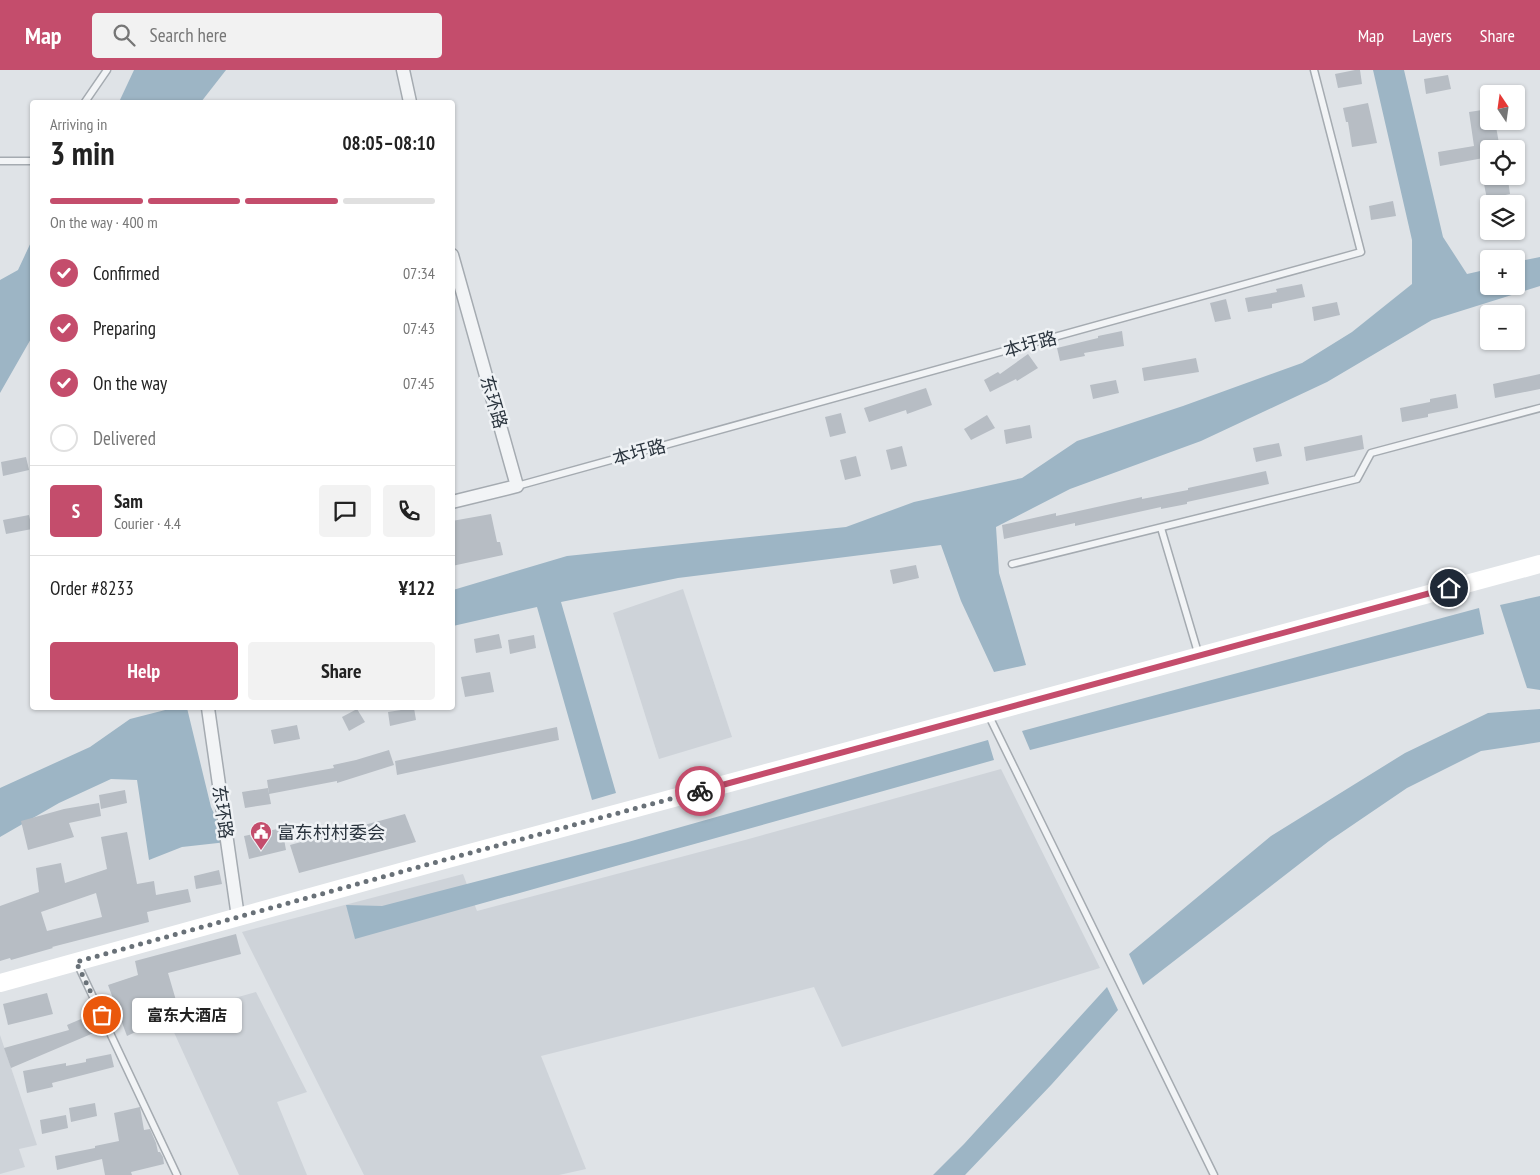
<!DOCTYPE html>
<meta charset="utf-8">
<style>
body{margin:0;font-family:"PT Sans Narrow","Noto Sans SC",sans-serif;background:#f2f2f2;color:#222;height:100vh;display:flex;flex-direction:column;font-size:19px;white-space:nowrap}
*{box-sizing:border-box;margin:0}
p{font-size:16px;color:#767676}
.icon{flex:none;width:28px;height:28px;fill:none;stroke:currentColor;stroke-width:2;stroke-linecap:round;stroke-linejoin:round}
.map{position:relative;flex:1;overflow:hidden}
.panel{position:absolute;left:30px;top:30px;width:425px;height:610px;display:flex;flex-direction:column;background:#fff;border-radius:5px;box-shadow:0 1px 4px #0004}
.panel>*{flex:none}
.needle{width:32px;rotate:347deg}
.buttons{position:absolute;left:1480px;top:15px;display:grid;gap:10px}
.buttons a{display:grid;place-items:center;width:45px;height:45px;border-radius:5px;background:#fff;box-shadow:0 1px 4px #0004;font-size:25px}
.pin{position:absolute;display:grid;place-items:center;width:42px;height:42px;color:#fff;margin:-21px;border:2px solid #fff;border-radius:50%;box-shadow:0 1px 5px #0007}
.courier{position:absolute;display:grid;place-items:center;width:50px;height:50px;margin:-25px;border:4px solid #c44d6c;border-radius:50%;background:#fff;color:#222;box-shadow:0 1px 6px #0007}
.bubble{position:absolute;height:35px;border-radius:5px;background:#fff;box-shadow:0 1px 4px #0004;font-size:16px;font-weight:700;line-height:35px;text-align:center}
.summary em{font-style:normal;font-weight:700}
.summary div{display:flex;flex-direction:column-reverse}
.summary{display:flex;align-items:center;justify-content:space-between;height:85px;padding:0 20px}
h1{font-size:32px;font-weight:700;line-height:38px}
.bar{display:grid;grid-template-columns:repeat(4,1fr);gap:8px 5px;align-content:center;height:60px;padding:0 20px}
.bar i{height:6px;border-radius:4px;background:#e0e0e0}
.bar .on{background:#c44d6c}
.bar p{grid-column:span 4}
.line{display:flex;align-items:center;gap:12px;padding:0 20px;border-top:1px solid #e0e0e0}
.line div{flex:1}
.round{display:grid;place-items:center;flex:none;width:52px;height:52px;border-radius:5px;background:#f2f2f2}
ol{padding:0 20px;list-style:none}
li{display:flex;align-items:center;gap:15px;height:55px}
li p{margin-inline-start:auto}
li .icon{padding:5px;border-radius:50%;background:#c44d6c;color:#fff;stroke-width:4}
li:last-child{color:#767676}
li i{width:28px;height:28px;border:2px solid #e0e0e0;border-radius:50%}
.primary-button{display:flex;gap:10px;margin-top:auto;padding:10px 20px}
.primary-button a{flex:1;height:58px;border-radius:5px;background:#c44d6c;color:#fff;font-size:20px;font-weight:700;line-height:58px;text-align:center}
.primary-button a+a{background:#f2f2f2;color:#222}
header{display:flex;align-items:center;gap:30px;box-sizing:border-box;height:70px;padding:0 25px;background:#c44d6c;color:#fff}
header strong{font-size:24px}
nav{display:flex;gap:28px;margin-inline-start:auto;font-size:18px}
.search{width:350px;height:45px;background:#f2f2f2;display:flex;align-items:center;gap:12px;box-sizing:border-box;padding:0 18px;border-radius:5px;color:#767676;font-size:19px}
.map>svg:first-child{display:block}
.built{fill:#ced3d9}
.water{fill:#9db5c5}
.building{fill:#b7bdc4;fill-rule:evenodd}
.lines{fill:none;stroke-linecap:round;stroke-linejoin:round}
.service-casing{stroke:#a5abb1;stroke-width:9}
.minor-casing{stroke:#a5abb1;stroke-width:15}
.service{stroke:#f2f4f6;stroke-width:6}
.minor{stroke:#f2f4f6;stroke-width:12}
.secondary{stroke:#fff;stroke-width:18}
.done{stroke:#697178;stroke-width:5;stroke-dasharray:0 9}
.route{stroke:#c44d6c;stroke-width:6}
.labels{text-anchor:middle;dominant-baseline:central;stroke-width:5;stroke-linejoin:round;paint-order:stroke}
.street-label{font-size:18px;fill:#29333d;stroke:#eff2f5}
.poi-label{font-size:18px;fill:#29333d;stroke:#eff2f5;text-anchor:start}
</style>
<header>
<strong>Map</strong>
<div class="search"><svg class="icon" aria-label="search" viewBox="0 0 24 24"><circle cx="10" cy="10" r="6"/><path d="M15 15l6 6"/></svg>Search here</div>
<nav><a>Map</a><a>Layers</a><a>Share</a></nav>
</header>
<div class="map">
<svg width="1540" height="1105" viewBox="0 0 1540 1105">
<rect width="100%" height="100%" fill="#dfe3e7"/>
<g class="built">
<polygon points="683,519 732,667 659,689 613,543"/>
<polygon points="1001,699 1100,898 842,977 814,917 541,986 586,1099 559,1105 364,1105 242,862 463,804 477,841 745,770"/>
<polygon points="256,922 307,1022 277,1032 307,1105 239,1105 167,947"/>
<polygon points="0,965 37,1075 19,1079 25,1097 0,1104"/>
</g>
<g class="water">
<polygon points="134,0 226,0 201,32 119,32"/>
<polygon points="1373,0 1404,0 1443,167 1467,204 1489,199 1489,216 1516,216 1516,192 1540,187 1540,216 1432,250 1327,312 1201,371 1070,419 996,457 999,503 1026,595 994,602 961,531 941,475 678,508 561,532 616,723 592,730 537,537 453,556 453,520 567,486 846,457 914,432 1022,408 1077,371 1183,336 1302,293 1352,262 1412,214 1412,170"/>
<polygon points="32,170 32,267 0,323 0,210 18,200"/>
<polygon points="1540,526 1540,620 1527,618 1500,535"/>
<polygon points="1479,538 1484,564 1030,680 1022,661"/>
<polygon points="173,638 187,638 211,737 227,772 182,777 149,790 137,710 111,709 59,733 0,767 0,718 90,677 130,649"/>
<polygon points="1540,639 1540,672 1481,681 1407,718 1329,771 1143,915 1129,884 1271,766 1405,683 1488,643"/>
<polygon points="988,670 994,690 355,869 346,835 382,836 628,772"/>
<polygon points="1107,917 1118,940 1052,1014 965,1105 933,1105 964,1074"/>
</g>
<g class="building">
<polygon points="1355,0 1360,0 1362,14 1338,18 1335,4"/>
<polygon points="1448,5 1451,19 1426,24 1424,9"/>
<polygon points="1368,33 1377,73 1352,77 1348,52 1346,52 1343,38"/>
<polygon points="1489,39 1489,51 1495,51 1500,79 1489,79 1489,87 1440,96 1438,82 1474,76 1469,42"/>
<polygon points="1508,110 1510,124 1487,129 1484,114"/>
<polygon points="1393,131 1396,146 1371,150 1369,136"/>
<polygon points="1302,214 1305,227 1272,234 1272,238 1248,242 1245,228 1277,222 1276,219"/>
<polygon points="1226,229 1231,249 1215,252 1210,233"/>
<polygon points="1337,232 1340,245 1314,251 1312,237"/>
<polygon points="1122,261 1124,276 1084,283 1085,286 1060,291 1057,278 1098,268 1098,266"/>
<polygon points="1028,284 1038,298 1017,311 1016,309 990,322 984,310 998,302 1000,304"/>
<polygon points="1196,288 1199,302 1144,311 1142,298"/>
<polygon points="1540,304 1540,319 1495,328 1493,314"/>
<polygon points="1116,310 1119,323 1093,329 1090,315"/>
<polygon points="926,318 932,335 907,344 906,340 869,352 864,338"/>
<polygon points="1456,324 1458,338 1428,344 1428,347 1402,352 1400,338 1430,332 1430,329"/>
<polygon points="841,343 846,363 830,367 825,347"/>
<polygon points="987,345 995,358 971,370 964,359"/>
<polygon points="1030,355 1032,368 1006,374 1004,360"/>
<polygon points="1362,365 1364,379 1306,391 1304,377"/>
<polygon points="1279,373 1282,386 1256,392 1253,378"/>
<polygon points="902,376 907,396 891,400 886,380"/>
<polygon points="856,386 861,406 845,410 840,390"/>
<polygon points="26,387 29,400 3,406 1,392"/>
<polygon points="1266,401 1269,414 1187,432 1187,434 1161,439 1161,437 1075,456 1075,453 1004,469 1002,455 1056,443 1056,446 1142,427 1142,429 1188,420 1188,418"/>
<polygon points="491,444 497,472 500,472 503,485 452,496 452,451"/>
<polygon points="29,445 32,459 6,464 3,450"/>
<polygon points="916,495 919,508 893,514 890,500"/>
<polygon points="499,564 502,578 476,583 474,569"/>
<polygon points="534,565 536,578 510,584 508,570"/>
<polygon points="490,602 494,622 465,627 461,607"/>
<polygon points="414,638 416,650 390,656 388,642"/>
<polygon points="357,639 365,652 349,661 342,647"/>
<polygon points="297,655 300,669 274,674 271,660"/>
<polygon points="557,657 559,670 397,705 395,691"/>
<polygon points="389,680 394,695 337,713 337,711 269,724 267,710 334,698 333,695 356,690"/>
<polygon points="268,718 271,734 245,738 242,722"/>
<polygon points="125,720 127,733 101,739 99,725"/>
<polygon points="99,733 101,746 69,753 74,767 28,780 21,751 64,739"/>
<polygon points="405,744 416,772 299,803 290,775"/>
<polygon points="282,758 286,780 249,789 244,766"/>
<path d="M127,762L137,814L154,811L156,825L188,819L191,832L147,842L149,852L52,877L53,878L11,890L10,888L0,891V836L39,822L36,798L61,793L65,813L107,799L101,767ZM96,823L102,847L47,861L41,842Z"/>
<polygon points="219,800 222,814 196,819 194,806"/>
<polygon points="236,864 241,884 168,903 180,944 167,947 127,966 108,915 138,905 135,891"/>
<polygon points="47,923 53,944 8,955 3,934"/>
<polygon points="95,943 103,959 11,998 4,978 69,960 67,955"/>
<polygon points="111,984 114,997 52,1013 53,1017 27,1023 23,1001 66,993 66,996 86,992 86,989"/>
<polygon points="95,1033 97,1046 71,1052 69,1038"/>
<polygon points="140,1037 144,1060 150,1059 156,1073 158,1082 160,1082 163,1087 164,1094 131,1102 132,1105 105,1105 102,1089 57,1100 55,1086 95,1078 95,1076 119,1071 114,1043"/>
<polygon points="66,1045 68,1058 42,1064 40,1050"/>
</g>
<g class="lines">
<g class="service-casing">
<g id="service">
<polyline points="85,32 107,0"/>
<polyline points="0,91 32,91"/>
<polyline points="517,416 1361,182 1314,0"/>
<polyline points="1161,458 1199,586"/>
<polyline points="1012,494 1357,409 1371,383 1540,338"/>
<polyline points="988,644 1214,1105"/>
<polyline points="77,893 177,1105"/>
</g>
</g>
<g class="minor-casing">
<g id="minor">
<polyline points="403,0 410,32"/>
<polyline points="452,185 517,416 452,432"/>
<polyline points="208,638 238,847"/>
</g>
</g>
<use href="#service" class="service"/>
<use href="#minor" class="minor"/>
<polyline class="secondary" points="0,913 444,790 1540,494"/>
</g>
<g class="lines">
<polyline class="done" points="102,945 76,892 444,790 700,721"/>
<polyline class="route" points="700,721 1449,518"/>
</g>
<defs>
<g id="civic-pin" transform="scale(1.125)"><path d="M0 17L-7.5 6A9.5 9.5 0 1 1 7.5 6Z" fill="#c44d6c" stroke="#eff2f5"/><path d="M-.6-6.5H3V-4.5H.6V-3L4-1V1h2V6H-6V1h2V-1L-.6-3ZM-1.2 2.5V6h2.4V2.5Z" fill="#fff"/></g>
</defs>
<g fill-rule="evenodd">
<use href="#civic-pin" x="261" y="762"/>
</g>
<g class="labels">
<g class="street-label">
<text transform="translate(1030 274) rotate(-15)">本圩路</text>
<text transform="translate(494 332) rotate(74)">东环路</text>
<text transform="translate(639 382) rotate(-15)">本圩路</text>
<text transform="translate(223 742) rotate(82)">东环路</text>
</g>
<g class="poi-label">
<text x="277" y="762">富东村村委会</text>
</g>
</g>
</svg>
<div class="buttons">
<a><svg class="needle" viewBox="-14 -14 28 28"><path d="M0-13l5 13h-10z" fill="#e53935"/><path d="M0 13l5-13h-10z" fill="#767676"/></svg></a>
<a><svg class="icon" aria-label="locate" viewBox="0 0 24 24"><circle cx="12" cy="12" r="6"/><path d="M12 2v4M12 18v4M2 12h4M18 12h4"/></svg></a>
<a><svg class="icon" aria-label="layers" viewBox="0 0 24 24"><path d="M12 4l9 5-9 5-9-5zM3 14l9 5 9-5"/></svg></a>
<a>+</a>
<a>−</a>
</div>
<div class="pin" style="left:102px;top:945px;background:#ea580c"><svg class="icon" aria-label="bag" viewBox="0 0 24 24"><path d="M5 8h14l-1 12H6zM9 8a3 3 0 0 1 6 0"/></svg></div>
<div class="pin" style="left:1449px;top:518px;background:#1f2937"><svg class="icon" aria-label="home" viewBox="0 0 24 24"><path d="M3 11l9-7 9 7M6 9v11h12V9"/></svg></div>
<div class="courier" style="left:700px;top:721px"><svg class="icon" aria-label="bike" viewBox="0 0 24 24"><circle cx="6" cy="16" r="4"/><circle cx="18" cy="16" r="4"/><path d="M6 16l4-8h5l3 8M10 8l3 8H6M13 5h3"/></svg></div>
<div class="bubble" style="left:132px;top:928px;width:110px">富东大酒店</div>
<section class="panel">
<div class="summary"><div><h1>3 min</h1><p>Arriving in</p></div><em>08:05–08:10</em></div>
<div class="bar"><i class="on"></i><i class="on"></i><i class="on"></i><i></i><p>On the way · 400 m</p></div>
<ol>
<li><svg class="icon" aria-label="check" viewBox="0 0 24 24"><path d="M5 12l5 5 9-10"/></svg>Confirmed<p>07:34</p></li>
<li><svg class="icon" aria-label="check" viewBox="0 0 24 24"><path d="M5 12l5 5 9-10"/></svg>Preparing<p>07:43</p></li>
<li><svg class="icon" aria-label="check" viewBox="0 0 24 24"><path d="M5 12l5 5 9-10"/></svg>On the way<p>07:45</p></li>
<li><i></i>Delivered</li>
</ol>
<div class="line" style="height:90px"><b class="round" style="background:#c44d6c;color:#fff">S</b><div><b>Sam</b><p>Courier · 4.4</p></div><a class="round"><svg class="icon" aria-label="chat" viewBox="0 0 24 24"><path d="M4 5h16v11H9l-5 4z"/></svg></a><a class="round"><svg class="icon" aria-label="phone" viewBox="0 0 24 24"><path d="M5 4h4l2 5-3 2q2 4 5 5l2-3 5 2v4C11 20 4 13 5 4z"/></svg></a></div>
<div class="line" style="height:65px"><div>Order #8233</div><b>¥122</b></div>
<div class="primary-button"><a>Help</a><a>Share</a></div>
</section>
</div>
